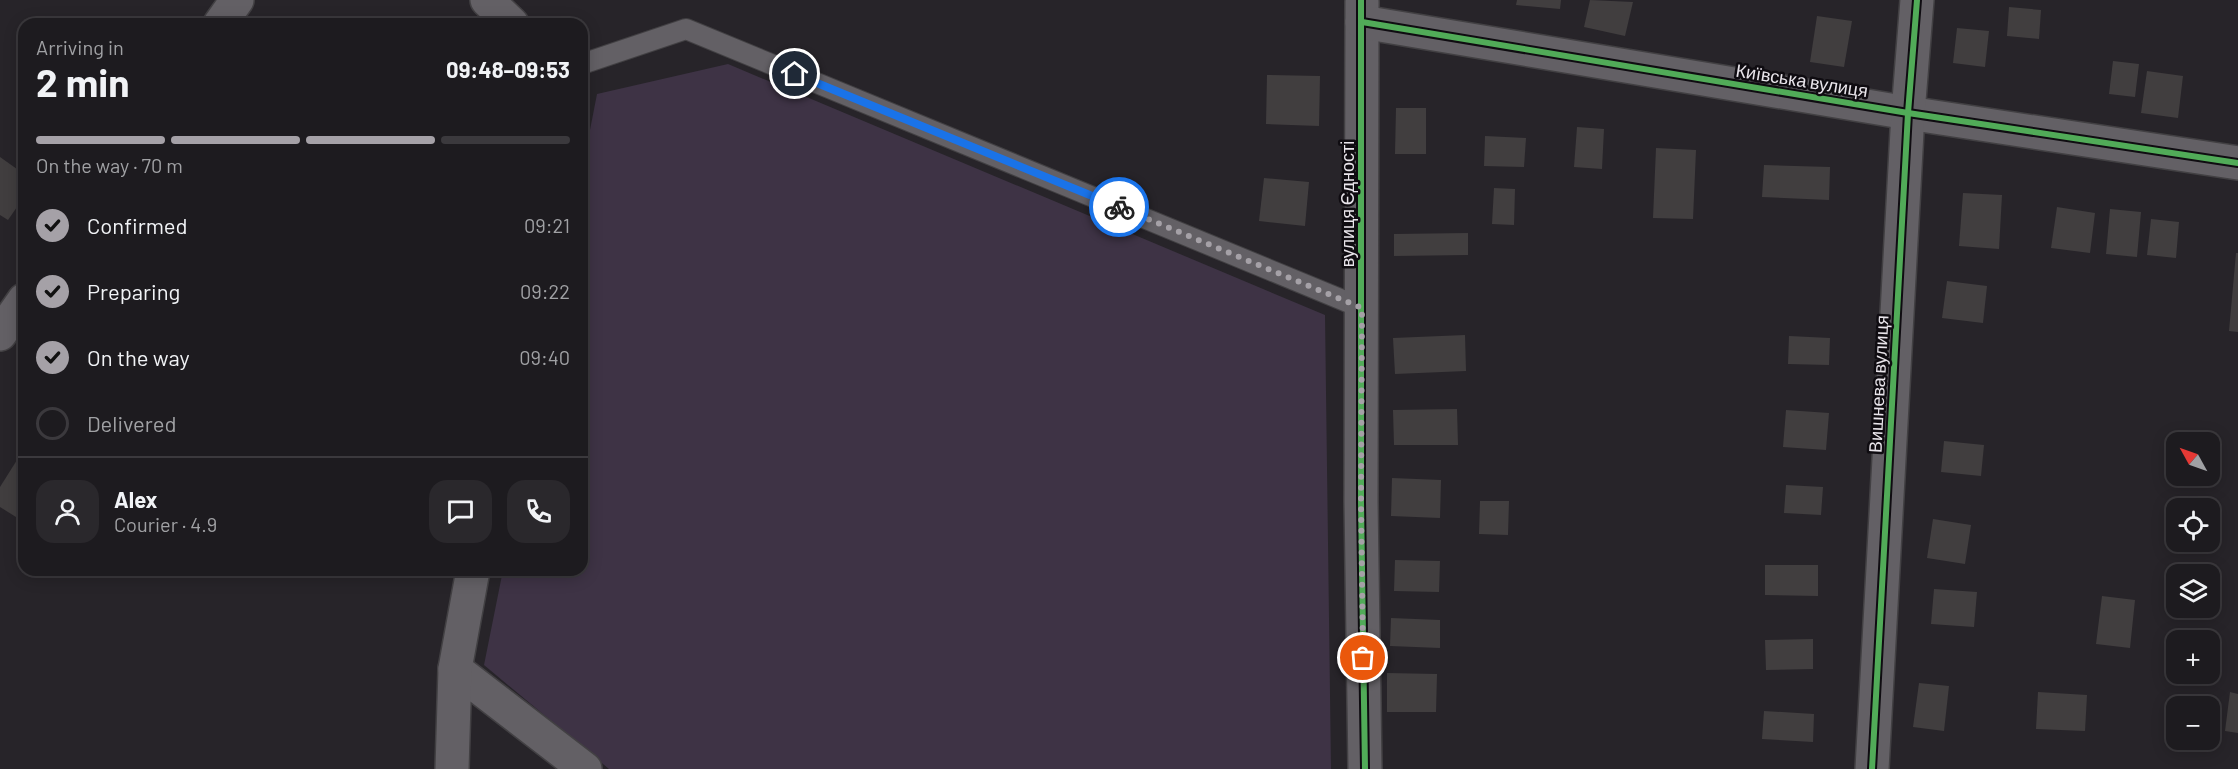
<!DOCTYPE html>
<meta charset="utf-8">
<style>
body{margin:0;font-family:Barlow,sans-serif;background:#2a282c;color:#f1f3f6;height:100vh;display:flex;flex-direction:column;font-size:22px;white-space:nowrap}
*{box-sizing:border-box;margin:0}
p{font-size:20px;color:#a0a1a4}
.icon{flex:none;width:33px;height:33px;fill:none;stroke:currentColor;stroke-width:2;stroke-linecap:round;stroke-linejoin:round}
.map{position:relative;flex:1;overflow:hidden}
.side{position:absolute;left:18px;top:18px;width:570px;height:558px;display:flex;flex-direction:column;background:#1d1b1f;border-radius:18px;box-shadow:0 3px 15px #0003,0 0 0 2px #3b393d}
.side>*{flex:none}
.needle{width:39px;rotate:310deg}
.buttons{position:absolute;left:2166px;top:432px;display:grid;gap:12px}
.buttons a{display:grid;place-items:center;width:54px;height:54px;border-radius:12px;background:#1d1b1f;box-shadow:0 3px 15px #0003,0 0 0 2px #3b393d;font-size:30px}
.pin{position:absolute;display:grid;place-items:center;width:51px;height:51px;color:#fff;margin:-26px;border:3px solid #fff;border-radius:50%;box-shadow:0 2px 6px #0007}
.courier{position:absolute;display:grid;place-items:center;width:60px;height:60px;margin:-30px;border:4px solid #1a73e8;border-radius:50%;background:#fff;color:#222;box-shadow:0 2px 8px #0007}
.summary em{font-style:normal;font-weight:700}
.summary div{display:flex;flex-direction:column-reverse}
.summary{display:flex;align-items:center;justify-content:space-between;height:102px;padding:0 18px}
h1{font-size:39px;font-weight:700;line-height:45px}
.bar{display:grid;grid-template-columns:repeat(4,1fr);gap:9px 6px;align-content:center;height:72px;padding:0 18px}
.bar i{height:8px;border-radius:4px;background:#3b393d}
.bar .active{background:#a5a1a7}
.bar p{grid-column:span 4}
.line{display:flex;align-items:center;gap:15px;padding:0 18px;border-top:2px solid #3b393d}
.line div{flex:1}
.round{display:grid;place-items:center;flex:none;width:63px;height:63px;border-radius:18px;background:#2a282c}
ol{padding:0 18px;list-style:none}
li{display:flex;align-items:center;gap:18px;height:66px}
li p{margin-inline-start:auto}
li .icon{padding:6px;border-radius:50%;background:#a5a1a7;color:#111;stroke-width:4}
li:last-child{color:#a0a1a4}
li i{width:33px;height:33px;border:3px solid #3b393d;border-radius:50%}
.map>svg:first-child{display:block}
.green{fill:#3e3345}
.building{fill:#413e3f}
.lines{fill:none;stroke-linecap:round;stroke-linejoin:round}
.lane-casing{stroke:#424043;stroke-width:22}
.street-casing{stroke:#424043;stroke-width:36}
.lane{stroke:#636065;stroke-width:20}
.street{stroke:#636065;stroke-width:33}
.cycleway-casing{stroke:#0f0c11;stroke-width:10}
.cycleway{stroke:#51ab58;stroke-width:6}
.done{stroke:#a5a1a7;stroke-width:6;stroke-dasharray:0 10.8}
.route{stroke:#1a73e8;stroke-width:8}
.labels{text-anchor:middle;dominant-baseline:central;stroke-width:5;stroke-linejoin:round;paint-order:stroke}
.street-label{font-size:18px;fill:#e9e5eb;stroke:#0f0c11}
</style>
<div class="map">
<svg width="2238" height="769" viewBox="0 0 2238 769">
<rect width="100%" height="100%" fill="#272429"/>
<polygon class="green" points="728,64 1325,315 1331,769 609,769 484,665 503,570 582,570 582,171 597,94"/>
<g class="building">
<polygon points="1517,0 1561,0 1560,9 1516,5"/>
<polygon points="1590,0 1633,2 1625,36 1584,27"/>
<polygon points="2009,7 2041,10 2039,39 2007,36"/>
<polygon points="1817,16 1852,21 1844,67 1810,62"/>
<polygon points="1957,28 1989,31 1985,67 1953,63"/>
<polygon points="2113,61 2139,64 2135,97 2109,94"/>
<polygon points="2147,71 2183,76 2178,118 2141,113"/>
<polygon points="1267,75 1320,76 1319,126 1266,124"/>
<polygon points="1396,108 1426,108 1426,154 1395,154"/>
<polygon points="1577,127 1604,129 1602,169 1574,167"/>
<polygon points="1485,136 1526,138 1524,167 1484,166"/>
<polygon points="1656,148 1696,150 1693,219 1653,218"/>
<polygon points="0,157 24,174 24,197 8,220 0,215"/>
<polygon points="1764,165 1830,167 1829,200 1762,197"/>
<polygon points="1264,178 1309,182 1305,226 1259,221"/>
<polygon points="1494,188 1515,189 1514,225 1492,224"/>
<polygon points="1963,193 2002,195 1999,249 1959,246"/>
<polygon points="2057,207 2095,213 2090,253 2051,248"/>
<polygon points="2110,209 2141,212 2137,257 2106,254"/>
<polygon points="2151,219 2179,222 2176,258 2147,255"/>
<polygon points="1468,233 1468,255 1394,256 1394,234"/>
<polygon points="2236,253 2238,253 2238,332 2229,331"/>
<polygon points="1947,281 1987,286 1983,323 1942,318"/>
<polygon points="1465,335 1466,371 1395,374 1393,338"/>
<polygon points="1789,336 1830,338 1829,365 1788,364"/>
<polygon points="1457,409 1458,445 1394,445 1393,410"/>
<polygon points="1786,410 1829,413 1826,450 1783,447"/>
<polygon points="1944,441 1984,445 1981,476 1941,472"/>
<polygon points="17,460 24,464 24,522 0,507 0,487"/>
<polygon points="1392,478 1441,480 1440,518 1391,516"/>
<polygon points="1786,485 1823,487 1821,515 1784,513"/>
<polygon points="1480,501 1509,501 1508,535 1479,534"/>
<polygon points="1933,519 1971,525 1965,564 1927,558"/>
<polygon points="1395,560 1440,561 1439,592 1394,591"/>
<polygon points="1765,565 1818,565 1818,596 1765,595"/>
<polygon points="1934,589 1977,592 1974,627 1931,624"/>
<polygon points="2102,596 2135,600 2130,648 2096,644"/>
<polygon points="1391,618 1440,620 1440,648 1390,646"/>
<polygon points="1813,639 1813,669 1766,670 1765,640"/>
<polygon points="1387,673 1437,674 1436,712 1387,712"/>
<polygon points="1919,683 1949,686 1944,731 1913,727"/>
<polygon points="2038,692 2087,695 2085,731 2036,729"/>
<polygon points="2230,692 2238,694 2238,733 2225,731"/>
<polygon points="1764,711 1814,714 1813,742 1762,739"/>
</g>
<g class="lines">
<g class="lane-casing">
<polyline id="lane" points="582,64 686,29 1362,308"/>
</g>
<g class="street-casing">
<g id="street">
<polyline points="487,0 512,24"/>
<polyline points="1362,2 1361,502 1365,769"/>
<polyline points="1362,22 1908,113 2238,163"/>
<polyline points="220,24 237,0"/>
<polyline points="0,334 24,300"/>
<polyline points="455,669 585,769"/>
<polyline points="452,769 455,669 473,570"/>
<polyline points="1872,769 1908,113 1917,0"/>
</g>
</g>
<use href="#lane" class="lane"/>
<use href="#street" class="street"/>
<g class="cycleway-casing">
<g id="cycleway">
<polyline points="1361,0 1361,502 1365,769"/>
<polyline points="1362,22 1908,113 2238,163"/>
<polyline points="1872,769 1908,113 1917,0"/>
</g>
</g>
<use href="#cycleway" class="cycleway"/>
</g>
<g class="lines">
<polyline class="done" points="1119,207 1362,308 1361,502 1363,658"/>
<polyline class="route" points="795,74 1119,207"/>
</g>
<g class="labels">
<g class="street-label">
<text transform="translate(1802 80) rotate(9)">Київська вулиця</text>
<text transform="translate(1347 204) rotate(-90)">вулиця Єдності</text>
<text transform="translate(1878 384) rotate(-87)">Вишнева вулиця</text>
</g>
</g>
</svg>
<div class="buttons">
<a><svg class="needle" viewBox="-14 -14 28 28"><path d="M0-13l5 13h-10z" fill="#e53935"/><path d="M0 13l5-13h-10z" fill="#a0a1a4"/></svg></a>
<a><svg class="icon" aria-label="locate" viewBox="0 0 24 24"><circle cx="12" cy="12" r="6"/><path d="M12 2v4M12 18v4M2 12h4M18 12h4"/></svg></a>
<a><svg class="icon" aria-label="layers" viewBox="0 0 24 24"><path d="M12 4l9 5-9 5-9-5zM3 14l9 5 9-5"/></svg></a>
<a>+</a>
<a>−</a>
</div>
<div class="pin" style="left:1363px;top:658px;background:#ea580c"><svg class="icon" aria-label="bag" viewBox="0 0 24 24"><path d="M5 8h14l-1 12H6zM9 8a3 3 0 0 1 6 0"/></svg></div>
<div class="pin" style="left:795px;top:74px;background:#1f2937"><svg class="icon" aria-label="home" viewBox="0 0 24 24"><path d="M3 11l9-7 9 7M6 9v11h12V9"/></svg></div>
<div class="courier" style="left:1119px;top:207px"><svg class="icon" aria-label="bike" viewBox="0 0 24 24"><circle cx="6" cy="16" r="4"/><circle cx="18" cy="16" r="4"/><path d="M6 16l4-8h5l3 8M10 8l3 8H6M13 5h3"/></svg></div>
<section class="side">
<div class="summary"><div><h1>2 min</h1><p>Arriving in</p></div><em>09:48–09:53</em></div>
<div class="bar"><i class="active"></i><i class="active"></i><i class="active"></i><i></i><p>On the way · 70 m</p></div>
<ol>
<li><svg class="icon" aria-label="check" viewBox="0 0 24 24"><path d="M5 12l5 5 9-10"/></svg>Confirmed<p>09:21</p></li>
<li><svg class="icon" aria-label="check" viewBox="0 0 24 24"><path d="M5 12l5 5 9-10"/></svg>Preparing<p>09:22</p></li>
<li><svg class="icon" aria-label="check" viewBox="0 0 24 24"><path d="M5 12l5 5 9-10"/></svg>On the way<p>09:40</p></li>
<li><i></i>Delivered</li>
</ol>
<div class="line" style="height:108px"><a class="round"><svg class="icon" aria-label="person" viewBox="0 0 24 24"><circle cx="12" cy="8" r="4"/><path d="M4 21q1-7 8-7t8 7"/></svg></a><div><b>Alex</b><p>Courier · 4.9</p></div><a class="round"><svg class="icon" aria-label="chat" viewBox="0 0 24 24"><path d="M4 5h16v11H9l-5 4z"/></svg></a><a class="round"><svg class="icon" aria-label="phone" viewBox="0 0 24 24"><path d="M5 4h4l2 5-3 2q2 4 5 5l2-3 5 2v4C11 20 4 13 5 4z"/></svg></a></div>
</section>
</div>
